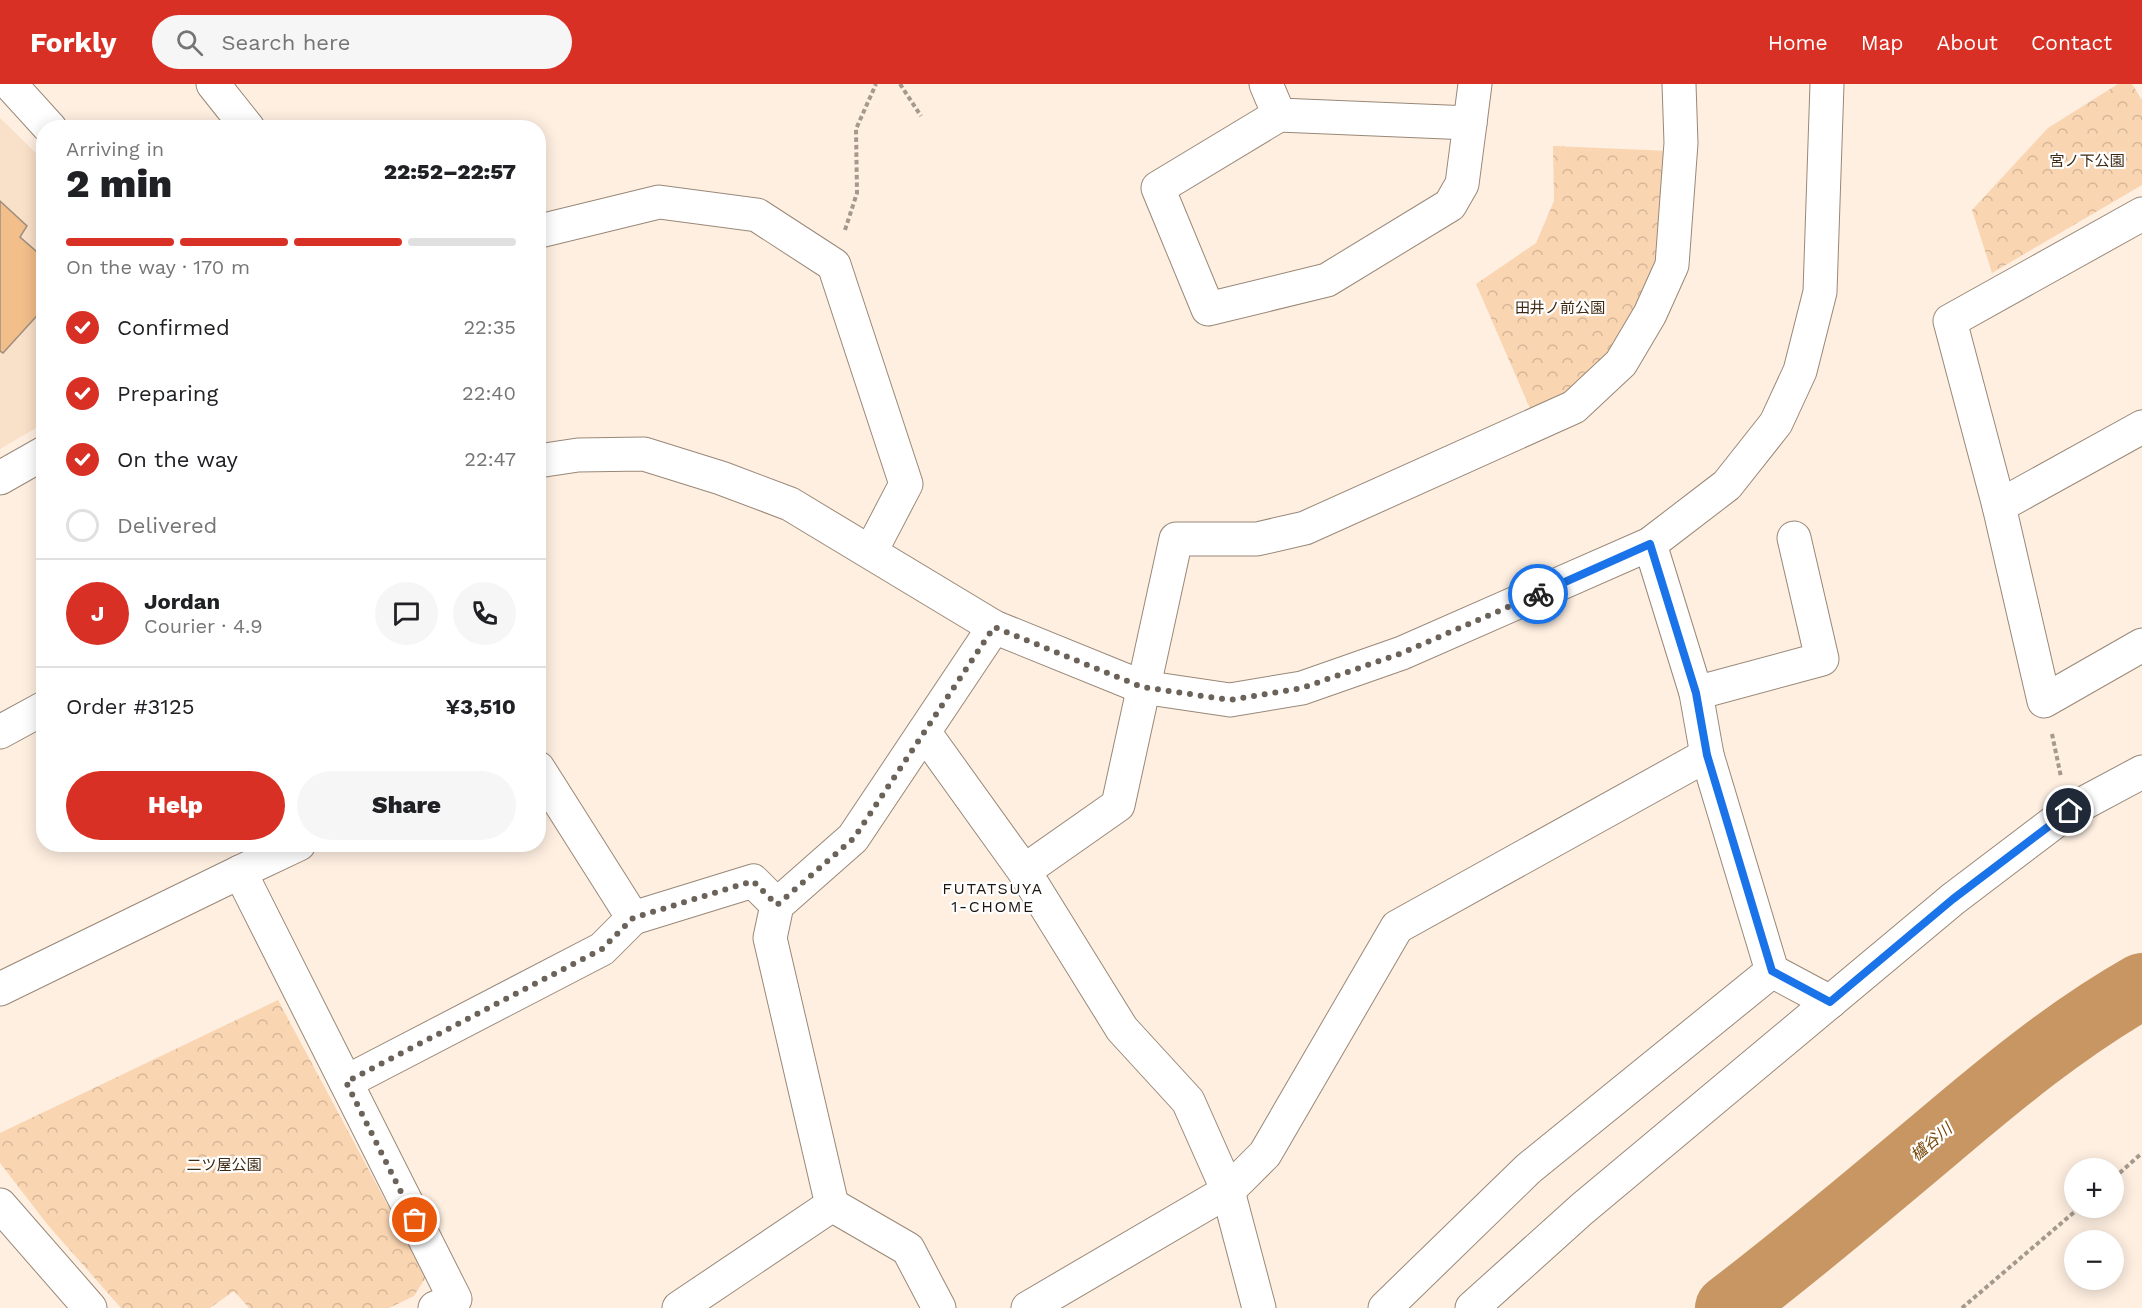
<!DOCTYPE html>
<meta charset="utf-8">
<style>
body{margin:0;font-family:"Work Sans","Noto Sans JP",sans-serif;background:#f6f6f6;color:#202124;height:100vh;display:flex;flex-direction:column;font-size:22px;white-space:nowrap}
*{box-sizing:border-box;margin:0}
p{font-size:20px;color:#757577}
.icon{flex:none;width:33px;height:33px;fill:none;stroke:currentColor;stroke-width:2;stroke-linecap:round;stroke-linejoin:round}
.map{position:relative;flex:1;overflow:hidden}
.details{position:absolute;left:36px;top:36px;width:510px;height:732px;display:flex;flex-direction:column;background:#fff;border-radius:24px;box-shadow:0 3px 15px #0003}
.details>*{flex:none}
.tools{position:absolute;left:2064px;top:1074px;display:grid;gap:12px}
.tools a{display:grid;place-items:center;width:60px;height:60px;border-radius:50%;background:#fff;box-shadow:0 3px 15px #0003;font-size:30px}
.pin{position:absolute;display:grid;place-items:center;width:51px;height:51px;color:#fff;margin:-26px;border:3px solid #fff;border-radius:50%;box-shadow:0 2px 6px #0007}
.courier{position:absolute;display:grid;place-items:center;width:60px;height:60px;margin:-30px;border:4px solid #1a73e8;border-radius:50%;background:#fff;color:#222;box-shadow:0 2px 8px #0007}
.summary em{font-style:normal;font-weight:800}
.summary div{display:flex;flex-direction:column-reverse}
.summary{display:flex;align-items:center;justify-content:space-between;height:102px;padding:0 30px}
h1{font-size:39px;font-weight:800;line-height:45px}
.bar{display:grid;grid-template-columns:repeat(4,1fr);gap:9px 6px;align-content:center;height:72px;padding:0 30px}
.bar i{height:8px;border-radius:4px;background:#e0e0e0}
.bar .selected{background:#d93025}
.bar p{grid-column:span 4}
.line{display:flex;align-items:center;gap:15px;padding:0 30px;border-top:2px solid #e0e0e0}
.line div{flex:1}
.round{display:grid;place-items:center;flex:none;width:63px;height:63px;border-radius:32px;background:#f6f6f6}
ol{padding:0 30px;list-style:none}
li{display:flex;align-items:center;gap:18px;height:66px}
li p{margin-inline-start:auto}
li .icon{padding:6px;border-radius:50%;background:#d93025;color:#fff;stroke-width:4}
li:last-child{color:#757577}
li i{width:33px;height:33px;border:3px solid #e0e0e0;border-radius:50%}
.button{display:flex;gap:12px;margin-top:auto;padding:12px 30px}
.button a{flex:1;height:69px;border-radius:36px;background:#d93025;color:#fff;font-size:24px;font-weight:800;line-height:69px;text-align:center}
.button a+a{background:#f6f6f6;color:#202124}
header{display:flex;align-items:center;gap:36px;box-sizing:border-box;height:84px;padding:0 30px;background:#d93025;color:#fff}
header strong{font-size:28px}
nav{display:flex;gap:33px;margin-inline-start:auto;font-size:21px}
.search{width:420px;height:54px;background:#f6f6f6;display:flex;align-items:center;gap:15px;box-sizing:border-box;padding:0 21px;border-radius:33px;color:#757577;font-size:22px}
.map>svg:first-child{display:block}
.built{fill:#f9e0c9}
.park{fill:url(#park-crowns)}
.lines{fill:none;stroke-linecap:round;stroke-linejoin:round}
.river{stroke:#c89663;stroke-width:66}
.building{fill:#f2be8a;stroke:#9f8e7e;stroke-width:1.5}
.minor-casing{stroke:#998878;stroke-width:35}
.path{stroke:#a4998e;stroke-width:4;stroke-dasharray:4.5 3;stroke-linecap:butt}
.minor{stroke:#fff;stroke-width:33}
.done{stroke:#6b6259;stroke-width:6;stroke-dasharray:0 10.8}
.route{stroke:#1a73e8;stroke-width:8}
.labels{text-anchor:middle;dominant-baseline:central;stroke-width:4.5;stroke-linejoin:round;paint-order:stroke}
.park-label{font-size:15px;fill:#3f2a13;stroke:#fff}
.neighbourhood-label{font-size:16px;letter-spacing:1.5px;fill:#1c1610;stroke:#fff}
.water-label{font-size:16px;font-style:italic;fill:#774605;stroke:#fff}
</style>
<header>
<strong>Forkly</strong>
<div class="search"><svg class="icon" aria-label="search" viewBox="0 0 24 24"><circle cx="10" cy="10" r="6"/><path d="M15 15l6 6"/></svg>Search here</div>
<nav><a>Home</a><a>Map</a><a>About</a><a>Contact</a></nav>
</header>
<div class="map">
<svg width="2142" height="1224" viewBox="0 0 2142 1224">
<defs>
<pattern id="park-crowns" width="20" height="18" patternUnits="userSpaceOnUse" patternTransform="scale(1.5)"><rect width="20" height="18" fill="#fad5b2"/><path d="M2 6a3 3 0 1 1 6 0M12 15a3 3 0 1 1 6 0" fill="none" stroke="#d6b698"/></pattern>
</defs>
<rect width="100%" height="100%" fill="#feefe1"/>
<polygon class="built" points="0,34 44,77 43,340 0,365"/>
<g class="park">
<polygon points="2118,0 2132,0 2142,16 2142,101 1992,189 1972,126 2048,44"/>
<polygon points="1553,62 1669,67 1663,172 1626,250 1567,313 1532,329 1476,200 1536,159 1554,117"/>
<polygon points="278,916 426,1193 414,1212 389,1224 249,1224 234,1207 210,1224 121,1224 47,1140 0,1079 0,1049"/>
</g>
<g class="lines">
<path class="river" d="M1728,1224C1798,1171 1865,1114 1933,1057C1999,1001 2066,945 2142,902"/>
</g>
<polygon class="building" points="0,117 27,142 20,153 44,174 44,224 3,269 0,267"/>
<g class="lines">
<g class="minor-casing">
<g id="minor">
<polyline points="10,0 50,44"/>
<polyline points="213,0 248,44"/>
<polyline points="1266,0 1279,31 1470,39 1475,0"/>
<polyline points="1279,31 1158,104 1208,225 1327,196 1450,121 1462,100 1470,39"/>
<polyline points="2142,130 1950,237 1999,422 2044,617 2142,561"/>
<polyline points="540,147 659,118 757,131 834,181 906,400 871,467"/>
<polyline points="538,377 578,371 644,370 721,394 790,420 994,543 1142,603 1230,616 1302,604 1402,569 1650,460 1727,401 1776,339 1800,287 1820,208 1827,0"/>
<polyline points="0,394 44,369"/>
<polyline points="1999,422 2142,343"/>
<polyline points="1650,460 1696,609 1707,671 1772,887 1830,918"/>
<polyline points="1696,609 1822,575 1794,454"/>
<polyline points="0,648 44,624"/>
<polyline points="924,648 1024,787 1122,945 1188,1017 1228,1107 1259,1224"/>
<polyline points="1024,787 1118,721 1176,455 1257,455 1305,444 1574,323 1621,279 1650,230 1672,181 1681,59 1679,0"/>
<polyline points="240,788 299,760"/>
<polyline points="633,834 753,797 777,821"/>
<polyline points="0,905 240,788 455,1215 435,1224"/>
<polyline points="346,998 602,865 633,834 538,684"/>
<polyline points="0,1121 90,1224"/>
<polyline points="679,1224 832,1121"/>
<polyline points="939,1224 908,1165 832,1121 770,854 777,821 853,754 994,543"/>
<polyline points="1028,1224 1228,1107 1265,1070 1397,843 1707,671"/>
<polyline points="1385,1224 1528,1085 1772,887"/>
<polyline points="1472,1224 1582,1125 1953,815 2069,727 2142,688"/>
</g>
</g>
<g class="path">
<polyline points="900,0 921,32"/>
<polyline points="845,146 857,109 856,45 876,0"/>
<polyline points="2052,650 2061,693"/>
<polyline points="2114,1094 2142,1069"/>
<polyline points="1962,1224 2079,1124"/>
</g>
<use href="#minor" class="minor"/>
</g>
<g class="lines">
<polyline class="done" points="415,1136 346,998 602,865 633,834 753,797 777,821 854,754 994,543 1142,603 1230,616 1302,604 1402,569 1538,510"/>
<polyline class="route" points="1538,510 1650,460 1696,609 1707,671 1772,887 1830,918 1953,815 2069,727"/>
</g>
<g class="labels">
<g class="park-label">
<text x="2087" y="77">宮ノ下公園</text>
<text x="1560" y="224">田井ノ前公園</text>
<text x="224" y="1081">二ツ屋公園</text>
</g>
<g class="neighbourhood-label">
<text x="993" y="804">FUTATSUYA<tspan x="993" dy="18">1-CHOME</tspan></text>
</g>
<g class="water-label">
<text transform="translate(1931 1058) rotate(-40)">櫨谷川</text>
</g>
</g>
</svg>
<div class="tools">
<a>+</a>
<a>−</a>
</div>
<div class="pin" style="left:415px;top:1136px;background:#ea580c"><svg class="icon" aria-label="bag" viewBox="0 0 24 24"><path d="M5 8h14l-1 12H6zM9 8a3 3 0 0 1 6 0"/></svg></div>
<div class="pin" style="left:2069px;top:727px;background:#1f2937"><svg class="icon" aria-label="home" viewBox="0 0 24 24"><path d="M3 11l9-7 9 7M6 9v11h12V9"/></svg></div>
<div class="courier" style="left:1538px;top:510px"><svg class="icon" aria-label="bike" viewBox="0 0 24 24"><circle cx="6" cy="16" r="4"/><circle cx="18" cy="16" r="4"/><path d="M6 16l4-8h5l3 8M10 8l3 8H6M13 5h3"/></svg></div>
<section class="details">
<div class="summary"><div><h1>2 min</h1><p>Arriving in</p></div><em>22:52–22:57</em></div>
<div class="bar"><i class="selected"></i><i class="selected"></i><i class="selected"></i><i></i><p>On the way · 170 m</p></div>
<ol>
<li><svg class="icon" aria-label="check" viewBox="0 0 24 24"><path d="M5 12l5 5 9-10"/></svg>Confirmed<p>22:35</p></li>
<li><svg class="icon" aria-label="check" viewBox="0 0 24 24"><path d="M5 12l5 5 9-10"/></svg>Preparing<p>22:40</p></li>
<li><svg class="icon" aria-label="check" viewBox="0 0 24 24"><path d="M5 12l5 5 9-10"/></svg>On the way<p>22:47</p></li>
<li><i></i>Delivered</li>
</ol>
<div class="line" style="height:108px"><b class="round" style="background:#d93025;color:#fff">J</b><div><b>Jordan</b><p>Courier · 4.9</p></div><a class="round"><svg class="icon" aria-label="chat" viewBox="0 0 24 24"><path d="M4 5h16v11H9l-5 4z"/></svg></a><a class="round"><svg class="icon" aria-label="phone" viewBox="0 0 24 24"><path d="M5 4h4l2 5-3 2q2 4 5 5l2-3 5 2v4C11 20 4 13 5 4z"/></svg></a></div>
<div class="line" style="height:78px"><div>Order #3125</div><b>¥3,510</b></div>
<div class="button"><a>Help</a><a>Share</a></div>
</section>
</div>
